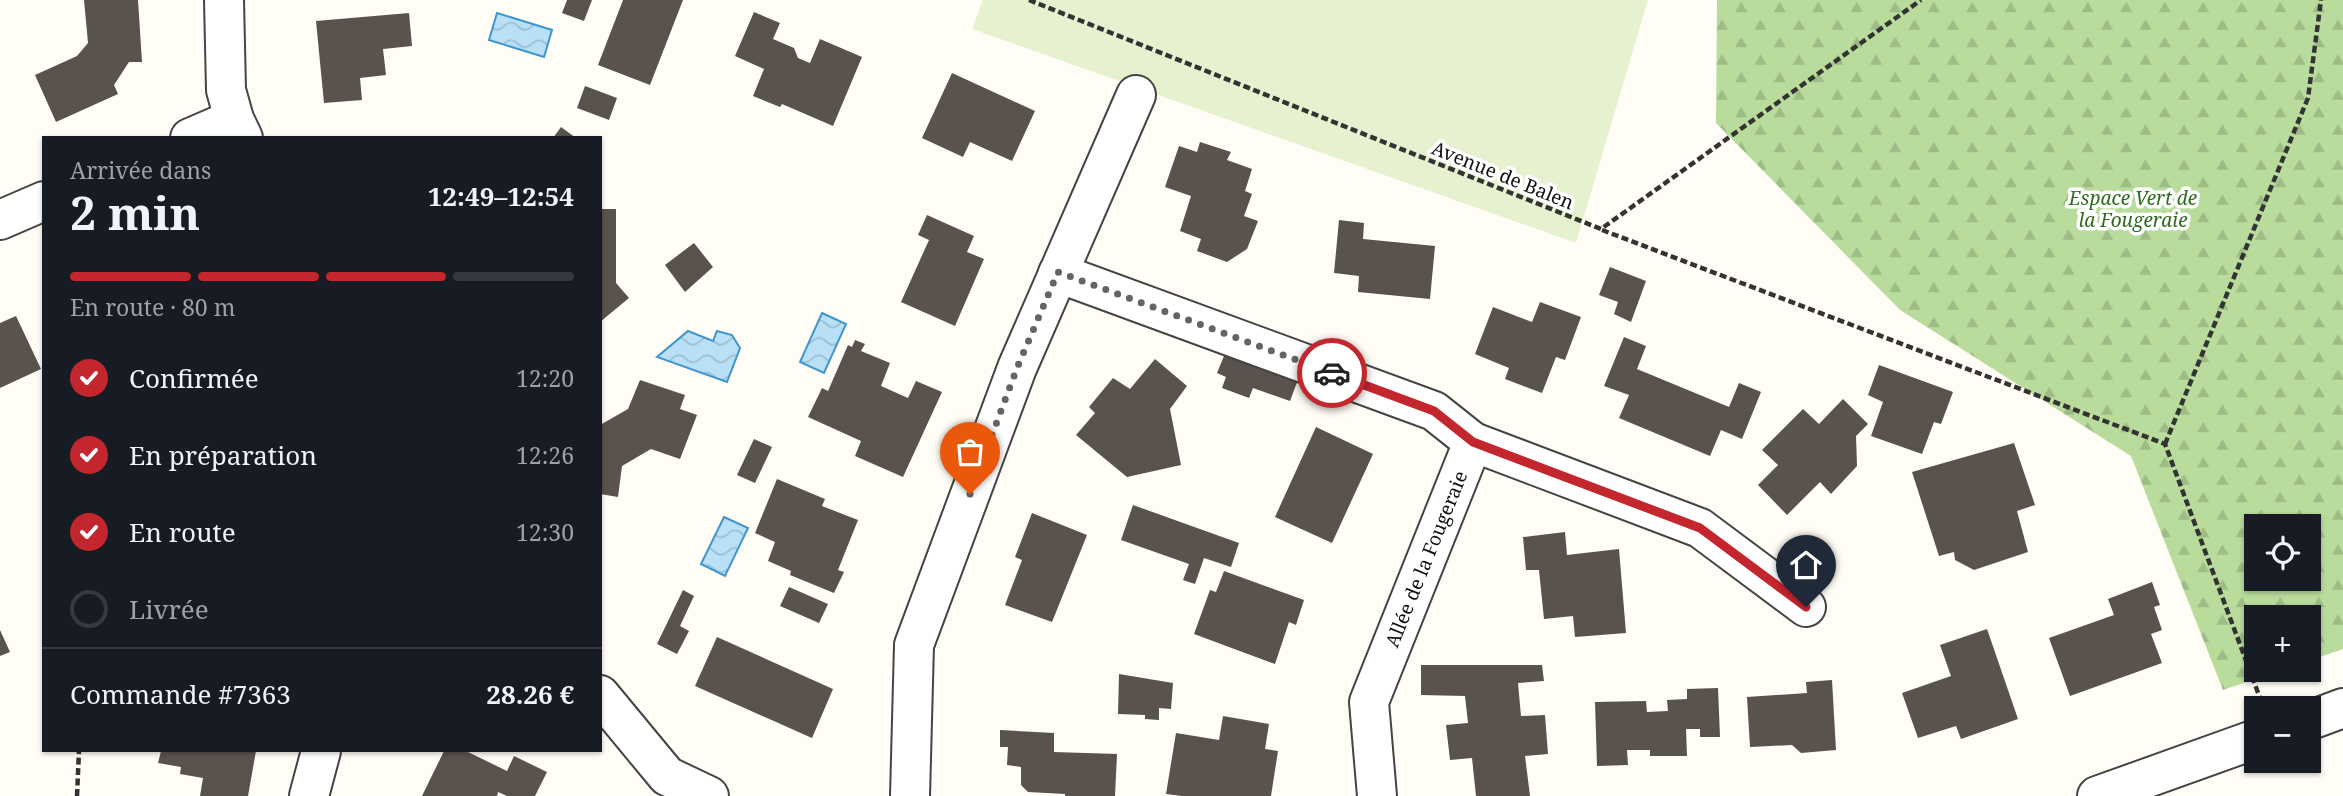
<!DOCTYPE html>
<html lang="fr">
<meta charset="utf-8">
<style>
body{margin:0;font-family:"Noto Serif",serif;background:#20242c;color:#f1f3f6;height:100vh;display:flex;flex-direction:column;font-size:26px;white-space:nowrap}
*{box-sizing:border-box;margin:0}
p{font-size:23px;color:#9ea1a6}
.icon{flex:none;width:38px;height:38px;fill:none;stroke:currentColor;stroke-width:2;stroke-linecap:round;stroke-linejoin:round}
.map{position:relative;flex:1;overflow:hidden}
.sheet{position:absolute;left:42px;top:136px;width:560px;height:616px;display:flex;flex-direction:column;background:#171b24;border-radius:0px;box-shadow:0 2px 5px #0004}
.sheet>*{flex:none}
.tools{position:absolute;left:2244px;top:514px;display:grid;gap:14px}
.tools a{display:grid;place-items:center;width:77px;height:77px;border-radius:0px;background:#171b24;box-shadow:0 2px 5px #0004;font-size:35px}
.pin{position:absolute;display:grid;place-items:center;width:60px;height:60px;color:#fff;margin:-72px -30px;border-radius:50% 50% 50% 0;rotate:-45deg;box-shadow:0 0 7px #0007}
.pin .icon{rotate:45deg}
.courier{position:absolute;display:grid;place-items:center;width:70px;height:70px;margin:-35px;border:5px solid #c4262e;border-radius:50%;background:#fff;color:#222;box-shadow:0 2px 9px #0007}
.summary em{font-style:normal;font-weight:700}
.summary div{display:flex;flex-direction:column-reverse}
.summary{display:flex;align-items:center;justify-content:space-between;height:119px;padding:0 28px}
h1{font-size:46px;font-weight:700;line-height:52px}
.bar{display:grid;grid-template-columns:repeat(4,1fr);gap:10px 7px;align-content:center;height:84px;padding:0 28px}
.bar i{height:9px;border-radius:5px;background:#363941}
.bar .selected{background:#c4262e}
.bar p{grid-column:span 4}
.line{display:flex;align-items:center;gap:18px;padding:0 28px;border-top:2px solid #363941}
.line div{flex:1}
ol{padding:0 28px;list-style:none}
li{display:flex;align-items:center;gap:21px;height:77px}
li p{margin-inline-start:auto}
li .icon{padding:7px;border-radius:50%;background:#c4262e;color:#fff;stroke-width:4}
li:last-child{color:#9ea1a6}
li i{width:38px;height:38px;border:4px solid #363941;border-radius:50%}
.map>svg:first-child{display:block}
.forest{fill:url(#forest-firs);fill-rule:evenodd}
.pitch{fill:#e6f2cf}
.water{fill:url(#water-waves);stroke:#3f96cf;stroke-width:2}
.building{fill:#5a524d}
.lines{fill:none;stroke-linecap:round;stroke-linejoin:round}
.minor-casing{stroke:#444;stroke-width:42}
.tertiary-casing{stroke:#444;stroke-width:42}
.path{stroke:#333;stroke-width:4.5;stroke-dasharray:7 3.5;stroke-linecap:butt}
.minor{stroke:#fff;stroke-width:38}
.tertiary{stroke:#fff;stroke-width:38}
.done{stroke:#646461;stroke-width:7;stroke-dasharray:0 12.6}
.route{stroke:#c4262e;stroke-width:9}
.labels{text-anchor:middle;dominant-baseline:central;stroke-width:7;stroke-linejoin:round;paint-order:stroke}
.street-label{font-size:19px;fill:#111;stroke:#fff}
.park-label{font-size:19px;font-style:italic;fill:#2f6b1f;stroke:#fff}
</style>
<div class="map">
<svg width="2343" height="796" viewBox="0 0 2343 796">
<defs>
<pattern id="forest-firs" width="22" height="20" patternUnits="userSpaceOnUse" patternTransform="scale(1.75)"><rect width="22" height="20" fill="#b9dc9c"/><path d="M5 1l3.5 6h-7zM16 11l3.5 6h-7z" fill="#9ebc85"/></pattern>
<pattern id="water-waves" width="16" height="10" patternUnits="userSpaceOnUse" patternTransform="scale(1.75)"><rect width="16" height="10" fill="#b9e0f7"/><path d="M0 5q4-4 8 0t8 0" fill="none" stroke="#9ebfd3"/></pattern>
</defs>
<rect width="100%" height="100%" fill="#fffdf5"/>
<path class="forest" d="M1717,0H2343V649L2308,661V618H2256V670H2281L2223,690L2131,456L1900,310L1716,123ZM2256,527H2308V579H2256Z"/>
<polygon class="pitch" points="983,0 1648,0 1576,243 972,29"/>
<g class="water">
<polygon points="497,13 552,30 544,57 489,40"/>
<polygon points="822,313 846,324 824,373 800,362"/>
<polygon points="688,331 713,341 717,331 732,335 740,348 727,382 657,357"/>
<polygon points="724,517 748,528 725,576 701,564"/>
</g>
<g class="building">
<polygon points="84,0 138,0 142,62 129,62 114,85 118,94 56,122 35,75 77,56 88,43"/>
<polygon points="567,0 592,0 584,21 562,13"/>
<polygon points="623,0 683,0 650,85 598,65"/>
<polygon points="754,12 780,23 773,39 794,48 798,58 810,63 820,39 862,57 833,126 782,104 780,107 753,96 764,69 735,56"/>
<polygon points="409,13 412,46 383,49 386,75 360,78 362,100 324,103 316,21"/>
<polygon points="952,73 1035,111 1012,161 970,142 963,157 922,138"/>
<polygon points="585,86 617,98 609,120 577,108"/>
<polygon points="561,127 576,138 553,138"/>
<polygon points="1200,142 1231,152 1227,160 1252,169 1245,191 1252,194 1244,216 1258,221 1247,249 1227,262 1197,251 1201,239 1180,231 1191,196 1165,187 1179,146 1197,152"/>
<polygon points="600,209 616,209 616,283 629,298 600,322"/>
<polygon points="927,215 974,236 967,252 984,259 955,326 901,302 929,240 918,235"/>
<polygon points="1339,220 1364,223 1363,239 1435,246 1430,299 1358,292 1359,276 1334,273"/>
<polygon points="694,243 713,267 685,292 665,265"/>
<polygon points="1610,267 1646,281 1631,322 1614,314 1618,302 1599,295"/>
<polygon points="1540,302 1581,317 1565,360 1556,357 1542,393 1505,379 1509,368 1475,354 1493,307 1532,322"/>
<polygon points="16,316 41,369 0,388 0,323"/>
<polygon points="1624,337 1646,346 1637,369 1729,407 1739,383 1761,392 1742,439 1721,430 1710,456 1619,418 1629,395 1604,386"/>
<polygon points="855,340 865,344 861,351 890,363 881,386 908,398 916,381 942,392 903,477 855,456 861,441 808,417 822,388 828,391 848,345 852,347"/>
<polygon points="1226,351 1299,377 1290,401 1253,388 1249,398 1222,388 1226,377 1217,373"/>
<polygon points="1155,359 1187,386 1170,409 1181,465 1127,477 1076,435 1095,413 1089,407 1113,378 1130,389"/>
<polygon points="1879,365 1953,392 1941,424 1934,422 1922,454 1871,436 1883,402 1868,395"/>
<polygon points="640,380 685,395 680,409 697,415 680,459 651,449 622,466 618,497 600,494 600,425 628,409"/>
<polygon points="1843,399 1868,424 1856,436 1857,466 1831,494 1820,482 1787,515 1758,485 1778,465 1762,450 1803,409 1819,424"/>
<polygon points="1316,427 1373,454 1332,543 1275,517"/>
<polygon points="754,439 772,447 755,483 737,475"/>
<polygon points="2014,443 2035,505 2017,511 2028,552 1974,570 1955,560 1954,552 1939,556 1912,472"/>
<polygon points="777,479 825,499 822,506 858,520 838,570 844,572 834,593 790,575 791,571 768,561 775,542 755,533"/>
<polygon points="1133,505 1239,543 1231,567 1204,558 1195,584 1183,580 1189,564 1121,540"/>
<polygon points="1032,513 1087,535 1052,622 1005,605 1022,560 1015,557"/>
<polygon points="1565,532 1567,555 1619,549 1626,633 1575,637 1573,616 1544,619 1539,570 1526,570 1523,537"/>
<polygon points="1224,571 1304,600 1296,625 1289,622 1275,664 1194,634 1210,590 1216,592"/>
<polygon points="2152,582 2160,605 2154,607 2162,630 2151,634 2162,663 2070,696 2049,638 2114,615 2108,599"/>
<polygon points="789,587 828,604 819,623 780,606"/>
<polygon points="683,590 694,596 680,626 689,631 677,654 657,644"/>
<polygon points="1987,629 2018,719 1961,739 1956,726 1918,738 1902,693 1951,676 1940,645"/>
<polygon points="0,630 10,652 0,656"/>
<polygon points="717,637 833,689 812,738 695,686"/>
<polygon points="1421,665 1542,665 1544,681 1518,683 1521,716 1545,715 1548,754 1525,756 1530,796 1476,796 1472,758 1450,760 1446,725 1468,723 1465,696 1421,695"/>
<polygon points="1119,674 1173,683 1171,709 1159,708 1159,720 1145,719 1145,715 1118,714"/>
<polygon points="1832,680 1836,750 1801,753 1792,745 1750,747 1747,697 1807,693 1806,682"/>
<polygon points="1718,688 1720,737 1700,737 1700,729 1686,729 1687,756 1650,756 1650,750 1627,750 1628,765 1597,766 1595,702 1646,701 1647,712 1668,711 1667,700 1687,699 1687,689"/>
<polygon points="1223,716 1269,724 1265,749 1278,751 1271,796 1182,796 1166,794 1176,733 1219,740"/>
<polygon points="1000,730 1054,733 1054,752 1117,754 1115,796 1065,796 1065,794 1028,792 1021,785 1021,767 1007,765 1008,747 1000,747"/>
<polygon points="161,751 256,751 248,796 200,796 203,778 180,774 181,767 158,763"/>
<polygon points="444,751 466,751 507,771 514,756 547,772 535,796 507,796 498,792 497,796 422,796"/>
</g>
<g class="lines">
<g class="minor-casing">
<g id="minor">
<polyline points="190,138 234,119"/>
<polyline points="0,220 44,201"/>
<polyline points="1058,273 1434,411 1473,442"/>
<polyline points="309,796 321,751"/>
<polyline points="910,796 914,645 1017,368 1136,95"/>
<polyline points="1377,796 1369,702 1473,442 1700,528 1806,607"/>
</g>
</g>
<g class="tertiary-casing">
<g id="tertiary">
<polyline points="224,0 226,90 234,119 243,138"/>
<polyline points="600,695 667,776 709,796"/>
<polyline points="2308,721 2343,708"/>
<polyline points="2097,796 2256,739"/>
</g>
</g>
<g class="path">
<polyline points="1029,0 1601,229 1921,0"/>
<polyline points="1602,230 2165,444 2260,698"/>
<polyline points="2165,444 2308,98 2321,0"/>
<polyline points="77,796 79,751"/>
</g>
<use href="#minor" class="minor"/>
<use href="#tertiary" class="tertiary"/>
</g>
<g class="lines">
<polyline class="done" points="970,494 1017,368 1058,272 1332,373"/>
<polyline class="route" points="1332,373 1434,411 1473,442 1700,528 1806,607"/>
</g>
<g class="labels">
<g class="street-label">
<text transform="translate(1503 175) rotate(22)">Avenue de Balen</text>
<text transform="translate(1426 559) rotate(-68)">Allée de la Fougeraie</text>
</g>
<g class="park-label">
<text x="2133" y="198">Espace Vert de<tspan x="2133" dy="22">la Fougeraie</tspan></text>
</g>
</g>
</svg>
<div class="tools">
<a><svg class="icon" aria-label="locate" viewBox="0 0 24 24"><circle cx="12" cy="12" r="6"/><path d="M12 2v4M12 18v4M2 12h4M18 12h4"/></svg></a>
<a>+</a>
<a>−</a>
</div>
<div class="pin" style="left:970px;top:494px;background:#ea580c"><svg class="icon" aria-label="bag" viewBox="0 0 24 24"><path d="M5 8h14l-1 12H6zM9 8a3 3 0 0 1 6 0"/></svg></div>
<div class="pin" style="left:1806px;top:607px;background:#1f2937"><svg class="icon" aria-label="home" viewBox="0 0 24 24"><path d="M3 11l9-7 9 7M6 9v11h12V9"/></svg></div>
<div class="courier" style="left:1332px;top:373px"><svg class="icon" aria-label="car" viewBox="0 0 24 24"><path d="M5 17H2v-5l4-1 3-4h7l3 4 3 1v5h-3M9 17h6M6 11h13"/><circle cx="7" cy="17" r="2"/><circle cx="17" cy="17" r="2"/></svg></div>
<section class="sheet">
<div class="summary"><div><h1>2 min</h1><p>Arrivée dans</p></div><em>12:49–12:54</em></div>
<div class="bar"><i class="selected"></i><i class="selected"></i><i class="selected"></i><i></i><p>En route · 80 m</p></div>
<ol>
<li><svg class="icon" aria-label="check" viewBox="0 0 24 24"><path d="M5 12l5 5 9-10"/></svg>Confirmée<p>12:20</p></li>
<li><svg class="icon" aria-label="check" viewBox="0 0 24 24"><path d="M5 12l5 5 9-10"/></svg>En préparation<p>12:26</p></li>
<li><svg class="icon" aria-label="check" viewBox="0 0 24 24"><path d="M5 12l5 5 9-10"/></svg>En route<p>12:30</p></li>
<li><i></i>Livrée</li>
</ol>
<div class="line" style="height:91px"><div>Commande #7363</div><b>28.26 €</b></div>
</section>
</div>
